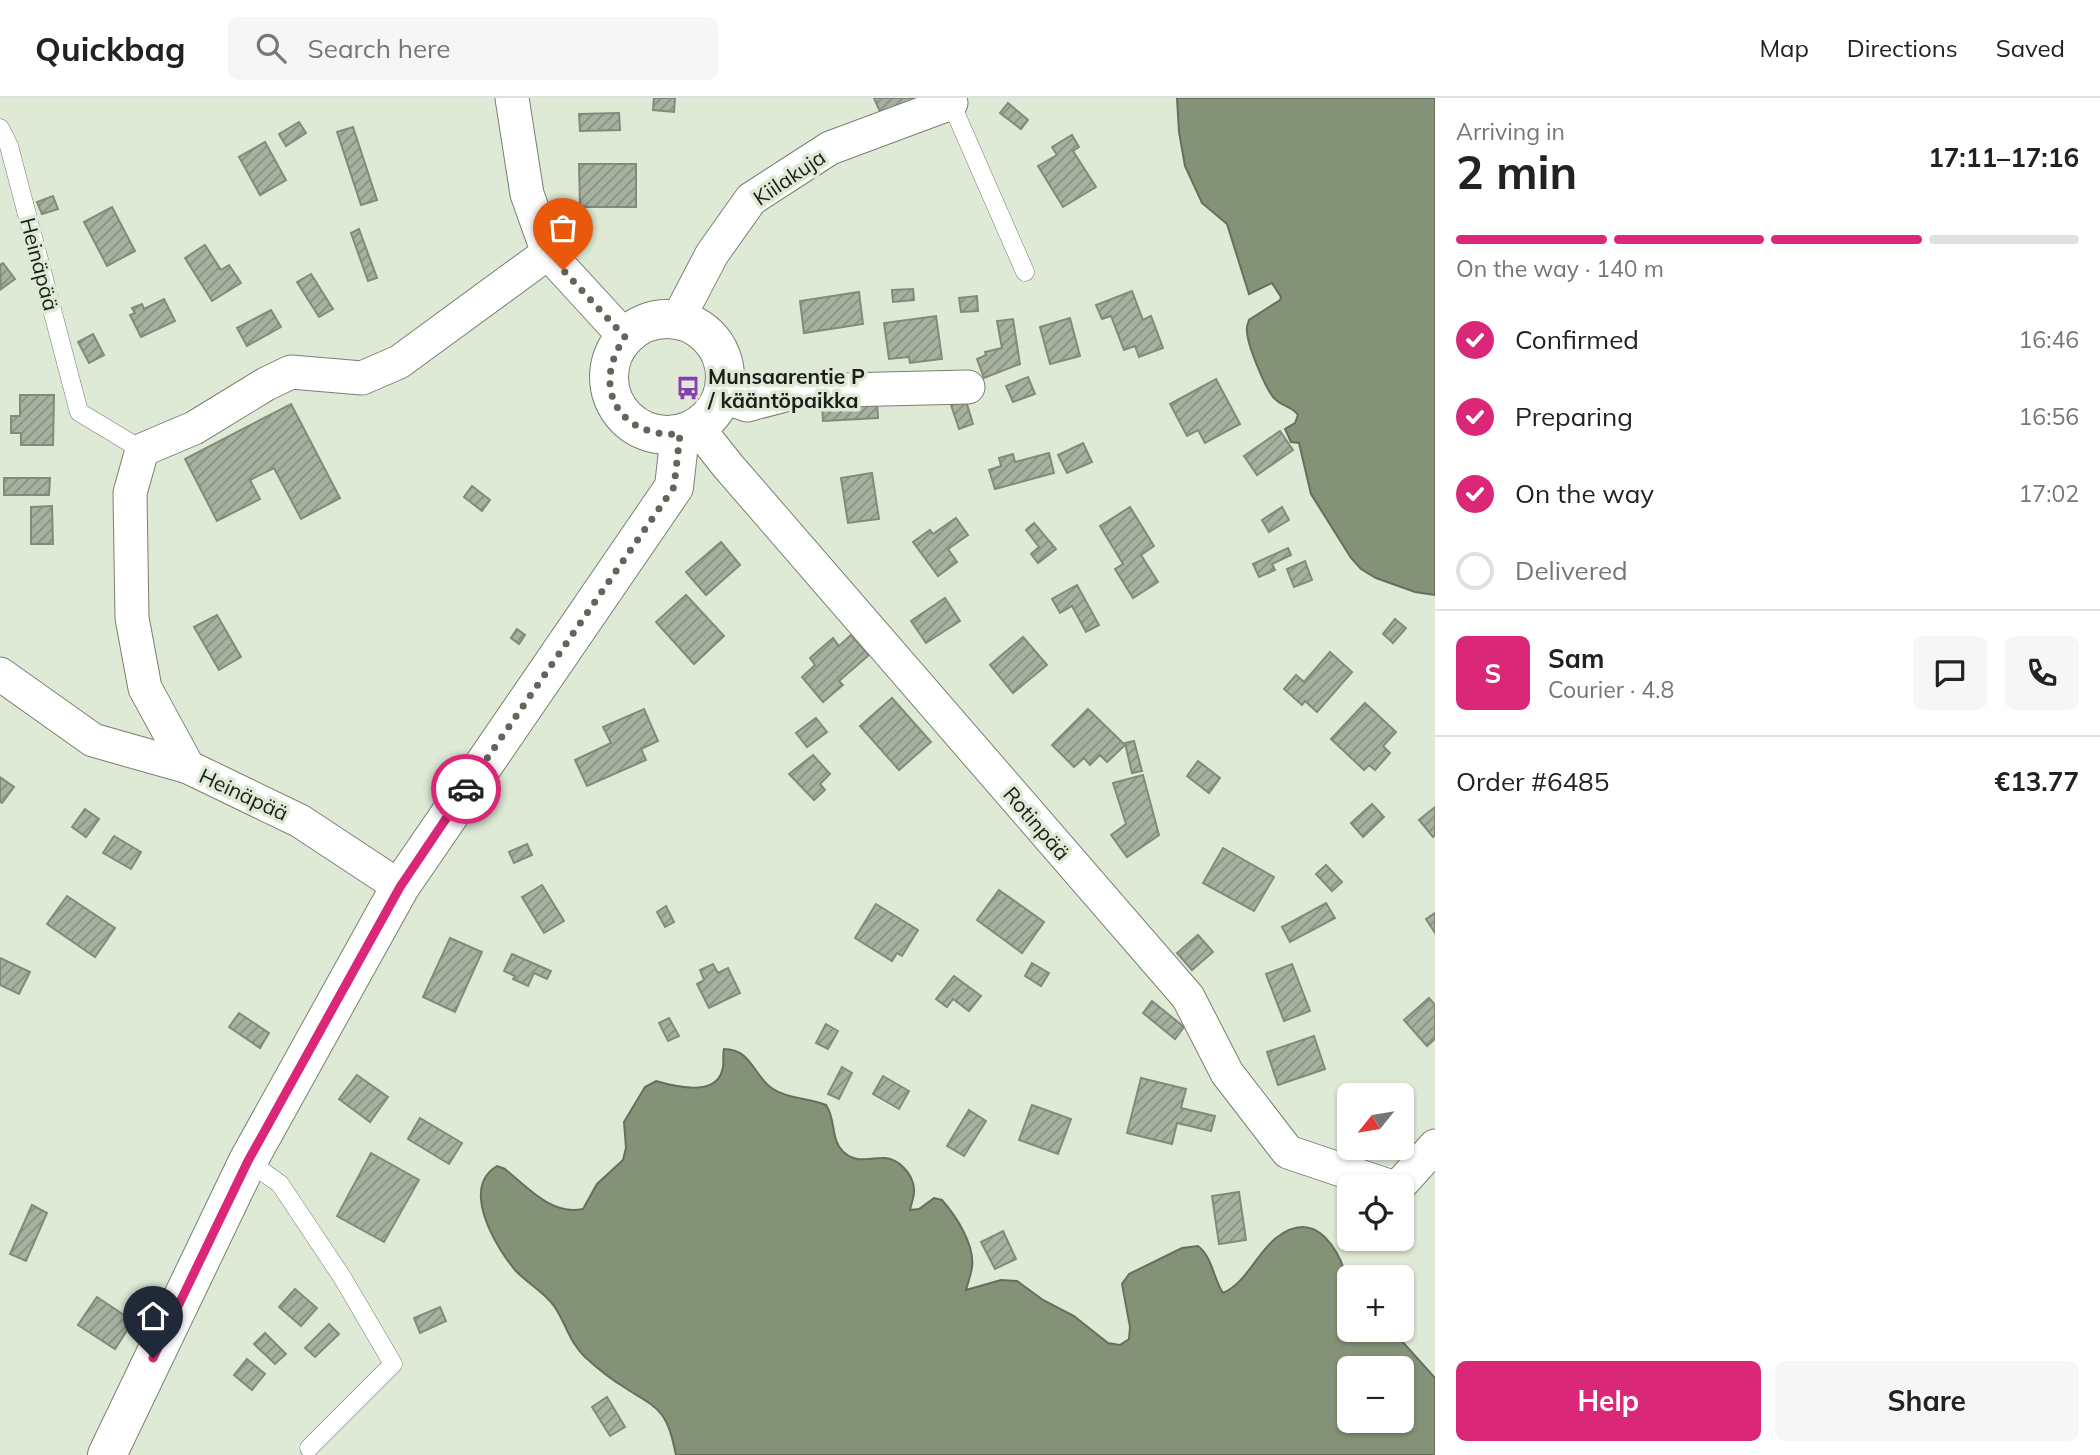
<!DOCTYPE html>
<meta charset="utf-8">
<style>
body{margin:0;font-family:Mulish,sans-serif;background:#f6f6f6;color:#222;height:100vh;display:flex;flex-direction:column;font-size:26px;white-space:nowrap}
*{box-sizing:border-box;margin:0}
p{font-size:23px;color:#767676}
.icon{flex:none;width:38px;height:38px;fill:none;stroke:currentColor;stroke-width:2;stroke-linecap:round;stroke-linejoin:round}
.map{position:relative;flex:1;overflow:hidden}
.side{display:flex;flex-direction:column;background:#fff;width:665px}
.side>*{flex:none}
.needle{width:46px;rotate:240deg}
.controls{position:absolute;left:1337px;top:985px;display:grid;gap:14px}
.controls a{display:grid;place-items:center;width:77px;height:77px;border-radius:10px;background:#fff;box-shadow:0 2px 5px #0004;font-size:35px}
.pin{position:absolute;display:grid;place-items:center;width:60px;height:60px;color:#fff;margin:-72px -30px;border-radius:50% 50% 50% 0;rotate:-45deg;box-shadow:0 0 7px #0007}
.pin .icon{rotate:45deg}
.courier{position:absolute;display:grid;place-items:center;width:70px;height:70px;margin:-35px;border:5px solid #db2777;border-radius:50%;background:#fff;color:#222;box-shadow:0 2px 9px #0007}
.summary em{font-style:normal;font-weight:700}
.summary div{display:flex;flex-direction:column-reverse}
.summary{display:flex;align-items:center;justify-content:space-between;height:119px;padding:0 21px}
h1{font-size:46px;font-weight:700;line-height:52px}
.bar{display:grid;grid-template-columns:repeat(4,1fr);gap:10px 7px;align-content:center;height:84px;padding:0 21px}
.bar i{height:9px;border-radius:5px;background:#e0e0e0}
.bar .current{background:#db2777}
.bar p{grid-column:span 4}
.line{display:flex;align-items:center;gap:18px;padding:0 21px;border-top:2px solid #e0e0e0}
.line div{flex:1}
.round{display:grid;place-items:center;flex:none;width:74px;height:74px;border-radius:10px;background:#f6f6f6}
ol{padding:0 21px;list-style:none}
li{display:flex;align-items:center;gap:21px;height:77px}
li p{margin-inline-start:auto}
li .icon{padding:7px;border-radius:50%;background:#db2777;color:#fff;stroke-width:4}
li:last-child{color:#767676}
li i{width:38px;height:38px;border:4px solid #e0e0e0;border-radius:50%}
.button{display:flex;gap:14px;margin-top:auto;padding:14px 21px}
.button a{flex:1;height:80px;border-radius:10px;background:#db2777;color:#fff;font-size:28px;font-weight:700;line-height:80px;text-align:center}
.button a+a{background:#f6f6f6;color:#222}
header{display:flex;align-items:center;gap:42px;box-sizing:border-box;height:98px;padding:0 35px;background:#fff;border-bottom:2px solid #e0e0e0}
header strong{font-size:33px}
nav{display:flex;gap:38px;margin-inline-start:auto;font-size:24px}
.search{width:490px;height:63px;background:#f6f6f6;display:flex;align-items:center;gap:18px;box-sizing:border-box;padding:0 24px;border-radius:10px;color:#767676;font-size:26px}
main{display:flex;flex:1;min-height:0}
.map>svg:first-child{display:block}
.water{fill:#849378;stroke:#64705b;stroke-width:2;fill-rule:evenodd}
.building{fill:url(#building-hatch);stroke:#818b7a;stroke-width:2}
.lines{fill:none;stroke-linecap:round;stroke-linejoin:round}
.lane-casing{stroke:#788170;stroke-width:19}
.street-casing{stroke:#788170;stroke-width:35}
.secondary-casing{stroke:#788170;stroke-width:40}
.lane{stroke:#fff;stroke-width:18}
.street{stroke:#fff;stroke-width:33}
.secondary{stroke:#fff;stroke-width:38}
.done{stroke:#5f665a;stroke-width:7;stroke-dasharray:0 12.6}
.route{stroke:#db2777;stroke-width:9}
.labels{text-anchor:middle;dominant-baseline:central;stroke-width:7;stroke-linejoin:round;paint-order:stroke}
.street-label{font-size:21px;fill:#1b1f18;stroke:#dee9d6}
.poi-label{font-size:21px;font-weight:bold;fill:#1b1f18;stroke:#dee9d6;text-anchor:start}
</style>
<header>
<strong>Quickbag</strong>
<div class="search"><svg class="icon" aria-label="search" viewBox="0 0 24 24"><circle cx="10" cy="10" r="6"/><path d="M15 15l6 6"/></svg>Search here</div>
<nav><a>Map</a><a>Directions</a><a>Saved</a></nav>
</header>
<main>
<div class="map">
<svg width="1435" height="1357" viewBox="0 0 1435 1357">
<defs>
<pattern id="building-hatch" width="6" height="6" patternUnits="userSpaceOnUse" patternTransform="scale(1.75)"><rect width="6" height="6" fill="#a7b19f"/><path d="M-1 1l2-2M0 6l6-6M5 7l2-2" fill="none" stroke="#878f81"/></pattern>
</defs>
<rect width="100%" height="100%" fill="#dee9d6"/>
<g class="water">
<path d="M1177,0H1435V497L1415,494L1376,480L1361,471L1351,460L1311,396L1299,345L1291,344L1285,331L1295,325L1298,317C1292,308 1283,309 1275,301C1266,293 1247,246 1247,233C1246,229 1248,226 1249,222L1280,202L1281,199L1272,185L1249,196L1227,126L1202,105L1185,68L1179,34Z"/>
<path d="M724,951C752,951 753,978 773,991C788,1001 809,1000 826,1007C837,1022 829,1043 846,1056C858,1065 868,1060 882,1060C898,1059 913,1076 914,1091C915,1099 911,1105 910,1112L919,1111L934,1100L942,1102C956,1118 975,1147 972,1169C971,1177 968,1184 966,1192L1001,1182L1017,1183L1043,1202L1074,1218L1108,1245L1120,1247L1129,1241L1130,1229L1122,1186L1129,1176L1182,1150L1198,1148C1213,1160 1213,1180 1223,1195C1247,1184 1256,1156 1276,1140C1317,1108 1341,1154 1349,1188C1352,1201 1349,1219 1349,1232H1392L1435,1280V1357H676C673,1343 670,1328 662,1317C653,1305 639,1299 627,1291C612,1282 598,1271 585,1259C569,1244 566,1225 554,1208C544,1194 527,1185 515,1172C496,1149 460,1090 497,1068L505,1071C527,1089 552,1118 583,1111L597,1086L623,1062L626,1050L624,1024L645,989L656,983C673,988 715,999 722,973C725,966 722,958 724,951ZM1349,1270H1402V1323H1349Z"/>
</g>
<g class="building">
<polygon points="654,0 675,0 674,14 653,12"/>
<polygon points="874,0 919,0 881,16"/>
<polygon points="1008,5 1028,22 1021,31 1000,15"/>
<polygon points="619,15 620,32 580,33 579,16"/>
<polygon points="299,24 306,35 286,48 279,36"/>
<polygon points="353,29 377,102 361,107 337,34"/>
<polygon points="1072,37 1079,49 1073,53 1096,89 1063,109 1038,68 1057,57 1052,49"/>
<polygon points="265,44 286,82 260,97 239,59"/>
<polygon points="579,66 636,66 636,109 580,109"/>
<polygon points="53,98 58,111 42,116 37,104"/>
<polygon points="112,109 135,153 107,168 84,124"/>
<polygon points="359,131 377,180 368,183 351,135"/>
<polygon points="205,147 221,172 229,167 241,185 212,203 185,160"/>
<polygon points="3,165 15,181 1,191 0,167"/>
<polygon points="311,176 333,211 319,219 297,184"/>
<polygon points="913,191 914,202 893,204 892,192"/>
<polygon points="1132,193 1143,222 1151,218 1163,250 1139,259 1135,248 1124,252 1111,218 1102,221 1096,207"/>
<polygon points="859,194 863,226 804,235 800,203"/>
<polygon points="977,198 978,213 961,214 959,200"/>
<polygon points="164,201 175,223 141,239 130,217 135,215 132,210 142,206 144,211"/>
<polygon points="271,212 281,229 247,248 237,230"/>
<polygon points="936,218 942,261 910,265 909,259 889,261 884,225"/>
<polygon points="1070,220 1080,258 1050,266 1040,229"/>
<polygon points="1013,221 1020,266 984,280 977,261 986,257 985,254 1002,250 997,223"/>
<polygon points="93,236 104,257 89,265 78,244"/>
<polygon points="1028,279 1035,296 1013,304 1006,288"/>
<polygon points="1216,281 1240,326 1205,345 1198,332 1187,338 1170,306"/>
<polygon points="20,297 54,297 53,347 21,347 21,335 11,335 11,318 20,318"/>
<polygon points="966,303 973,326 959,331 951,307"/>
<polygon points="877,304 878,320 823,323 822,307"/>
<polygon points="291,306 340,400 301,421 274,370 250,382 260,401 217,423 185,361"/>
<polygon points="1280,333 1293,352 1257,377 1244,358"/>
<polygon points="1083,345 1092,364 1067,375 1058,357"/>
<polygon points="1049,355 1054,375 995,391 989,372 1001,368 999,360 1013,356 1015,364"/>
<polygon points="872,375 879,421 848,425 841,380"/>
<polygon points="4,380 50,380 49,397 4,397"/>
<polygon points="472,388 490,402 482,413 464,399"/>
<polygon points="52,408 53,446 31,446 31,409"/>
<polygon points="1130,409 1154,448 1141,457 1158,484 1133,500 1115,471 1123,466 1100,428"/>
<polygon points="1282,409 1289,422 1269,434 1262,422"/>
<polygon points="956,420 968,437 948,451 957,464 938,478 913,444 930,432 933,436"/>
<polygon points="1034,425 1056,451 1038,465 1031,456 1039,449 1026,432"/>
<polygon points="721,444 740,467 706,497 686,474"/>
<polygon points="1288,450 1291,457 1272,466 1275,472 1259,479 1253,466"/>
<polygon points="1305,463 1312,482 1294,489 1287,471"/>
<polygon points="1077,487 1099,527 1086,534 1072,508 1060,515 1052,501"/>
<polygon points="686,497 724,538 694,566 656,524"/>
<polygon points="945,500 960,523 926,545 911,523"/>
<polygon points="217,517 241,559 219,572 194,529"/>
<polygon points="1395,521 1406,530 1393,545 1383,536"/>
<polygon points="517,531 525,537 519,546 511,540"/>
<polygon points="851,537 869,557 839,583 843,587 823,604 802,579 815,567 810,560 833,540 839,548"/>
<polygon points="1023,539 1047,567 1013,595 990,567"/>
<polygon points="1330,554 1352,574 1317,614 1305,603 1302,607 1284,591 1296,577 1304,584"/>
<polygon points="892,600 931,644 899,672 860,628"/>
<polygon points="1365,605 1396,634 1383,648 1390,655 1375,672 1369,667 1364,672 1331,641"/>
<polygon points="644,611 658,643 641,651 646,662 587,688 575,662 611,645 603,629"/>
<polygon points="1088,611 1125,647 1107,664 1100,657 1090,667 1084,660 1074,669 1052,647"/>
<polygon points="816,620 827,634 807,649 796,635"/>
<polygon points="1134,643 1142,673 1132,675 1125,645"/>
<polygon points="813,657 830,676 820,686 825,692 814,702 789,676"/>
<polygon points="1198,663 1220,680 1209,695 1187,678"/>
<polygon points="1143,677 1159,737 1127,759 1111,737 1126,726 1113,685"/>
<polygon points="0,679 14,689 2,705 0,704"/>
<polygon points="1372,706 1384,719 1363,739 1351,725"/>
<polygon points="1435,709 1435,737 1433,739 1419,722"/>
<polygon points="85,711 99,721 86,739 72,729"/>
<polygon points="114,738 141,754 131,771 103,755"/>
<polygon points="527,746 532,757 514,765 509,754"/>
<polygon points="1223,750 1274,779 1254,813 1203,785"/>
<polygon points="1326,767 1342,784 1332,793 1316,776"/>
<polygon points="542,787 564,823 544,835 522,799"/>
<polygon points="999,792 1044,824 1022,855 977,822"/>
<polygon points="67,798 115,830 95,859 47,826"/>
<polygon points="1326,805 1335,820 1290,844 1282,829"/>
<polygon points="876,806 918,832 902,858 897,855 892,863 855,840"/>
<polygon points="666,808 674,824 665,829 657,814"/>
<polygon points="1435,815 1435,835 1426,821"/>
<polygon points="1198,837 1213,854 1192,872 1177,855"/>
<polygon points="450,840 482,854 455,914 423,899"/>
<polygon points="512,856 551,873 547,881 534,875 528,888 513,881 515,878 504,873"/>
<polygon points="0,860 30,874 19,896 0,887"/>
<polygon points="1032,865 1049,875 1041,888 1025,878"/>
<polygon points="713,866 718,875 728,870 740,895 709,910 697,886 704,882 700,872"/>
<polygon points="1292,866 1310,913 1284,923 1266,876"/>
<polygon points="954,878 981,898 969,913 953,901 947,909 936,901"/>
<polygon points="1429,900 1435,907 1435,941 1427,948 1404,922"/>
<polygon points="1152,903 1184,929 1175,941 1143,915"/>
<polygon points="239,915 269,935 260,950 229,929"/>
<polygon points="669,920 679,938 668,943 659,925"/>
<polygon points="826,926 838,933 828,951 816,945"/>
<polygon points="1314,938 1325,971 1278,987 1267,954"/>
<polygon points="842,969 852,975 839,1001 828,996"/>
<polygon points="357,977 388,999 370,1024 339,1001"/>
<polygon points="883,978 909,993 899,1011 873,996"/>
<polygon points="1141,980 1186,991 1181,1010 1215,1018 1211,1033 1177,1025 1172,1046 1127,1035"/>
<polygon points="1032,1007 1071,1021 1058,1056 1019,1042"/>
<polygon points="969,1012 986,1023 964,1058 947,1048"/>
<polygon points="420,1020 462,1045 449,1066 408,1041"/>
<polygon points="371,1055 419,1082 384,1144 337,1118"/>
<polygon points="1239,1094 1246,1142 1219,1146 1212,1098"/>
<polygon points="32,1107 47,1115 26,1163 10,1156"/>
<polygon points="1003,1133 1016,1161 995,1171 981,1144"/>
<polygon points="295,1191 317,1210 301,1228 279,1209"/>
<polygon points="97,1199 133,1223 115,1251 78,1227"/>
<polygon points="440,1209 446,1223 420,1235 414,1220"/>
<polygon points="329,1226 339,1236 315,1259 305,1250"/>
<polygon points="265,1235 286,1256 275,1266 254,1246"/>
<polygon points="247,1261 265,1276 252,1292 234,1277"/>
<polygon points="607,1299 625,1329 610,1338 592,1309"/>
</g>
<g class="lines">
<g class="lane-casing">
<g id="lane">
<polyline points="951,5 1025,174"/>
<polyline points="0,30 9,48 79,314 142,352"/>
<polyline points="248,1063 280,1086 342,1179 393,1266 309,1350"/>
</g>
</g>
<g class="street-casing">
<g id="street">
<polyline points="512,0 527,96 548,155 625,239"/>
<polyline points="678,221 712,156 751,101 830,50 951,5 949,0"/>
<polyline points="722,298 747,307 800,293 968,289"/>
<polyline points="697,329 728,368 1188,899 1227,975 1288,1054 1389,1088"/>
<polyline points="0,576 93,642 188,669"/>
<polyline points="400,789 300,723 188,669 145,590 132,520 130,395 142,352 194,330 266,286 291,274 362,280 399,264 548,155"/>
<polyline points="1399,1088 1435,1048"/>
</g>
</g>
<g class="secondary-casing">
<g id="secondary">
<circle cx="667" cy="279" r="58"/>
<polyline points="107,1357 248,1063 400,789 674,389 680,336"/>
</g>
</g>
<use href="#lane" class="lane"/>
<use href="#street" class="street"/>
<use href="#secondary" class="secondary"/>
</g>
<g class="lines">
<path class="done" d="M466,691L674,389L680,336C619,340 590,290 625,239L563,172"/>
<polyline class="route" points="153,1260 248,1063 400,789 466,691"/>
</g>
<defs>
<g id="bus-bare" transform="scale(1.89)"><path d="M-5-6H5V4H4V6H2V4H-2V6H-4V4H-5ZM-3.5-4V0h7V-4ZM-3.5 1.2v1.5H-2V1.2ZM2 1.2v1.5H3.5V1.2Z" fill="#883eb0" stroke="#dee9d6" stroke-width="2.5" paint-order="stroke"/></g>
</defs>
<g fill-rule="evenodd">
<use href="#bus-bare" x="688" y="290"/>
</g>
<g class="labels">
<g class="street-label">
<text transform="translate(789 79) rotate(-34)">Kiilakuja</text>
<text transform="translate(40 166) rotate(75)">Heinäpää</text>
<text transform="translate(244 696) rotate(25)">Heinäpää</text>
<text transform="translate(1037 725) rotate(49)">Rotinpää</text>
</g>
<g class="poi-label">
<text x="708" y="278">Munsaarentie P<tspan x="708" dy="24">/ kääntöpaikka</tspan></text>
</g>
</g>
</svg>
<div class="controls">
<a><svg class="needle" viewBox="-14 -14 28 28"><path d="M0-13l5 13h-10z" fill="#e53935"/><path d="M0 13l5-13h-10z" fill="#767676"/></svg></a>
<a><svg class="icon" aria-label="locate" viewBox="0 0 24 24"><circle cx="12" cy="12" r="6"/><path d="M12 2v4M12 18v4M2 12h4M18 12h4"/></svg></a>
<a>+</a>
<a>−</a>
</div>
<div class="pin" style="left:563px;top:172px;background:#ea580c"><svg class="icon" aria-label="bag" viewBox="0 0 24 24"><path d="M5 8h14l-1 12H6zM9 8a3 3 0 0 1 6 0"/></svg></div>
<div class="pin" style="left:153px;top:1260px;background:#1f2937"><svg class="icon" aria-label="home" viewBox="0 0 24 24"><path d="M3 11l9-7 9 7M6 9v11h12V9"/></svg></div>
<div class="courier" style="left:466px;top:691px"><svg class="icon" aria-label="car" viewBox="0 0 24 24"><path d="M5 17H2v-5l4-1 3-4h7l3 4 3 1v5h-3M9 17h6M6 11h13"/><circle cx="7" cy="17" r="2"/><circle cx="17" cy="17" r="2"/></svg></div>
</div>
<section class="side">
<div class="summary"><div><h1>2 min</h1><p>Arriving in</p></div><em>17:11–17:16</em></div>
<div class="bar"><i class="current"></i><i class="current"></i><i class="current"></i><i></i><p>On the way · 140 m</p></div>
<ol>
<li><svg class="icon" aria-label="check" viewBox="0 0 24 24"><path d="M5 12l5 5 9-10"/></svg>Confirmed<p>16:46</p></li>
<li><svg class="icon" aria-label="check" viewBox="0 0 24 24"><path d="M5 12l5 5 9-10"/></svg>Preparing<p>16:56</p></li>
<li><svg class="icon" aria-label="check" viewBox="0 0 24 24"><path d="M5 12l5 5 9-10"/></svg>On the way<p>17:02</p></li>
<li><i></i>Delivered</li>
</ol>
<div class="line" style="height:126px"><b class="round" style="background:#db2777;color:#fff">S</b><div><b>Sam</b><p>Courier · 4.8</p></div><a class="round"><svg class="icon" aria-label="chat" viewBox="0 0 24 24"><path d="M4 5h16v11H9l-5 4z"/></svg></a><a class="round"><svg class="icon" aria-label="phone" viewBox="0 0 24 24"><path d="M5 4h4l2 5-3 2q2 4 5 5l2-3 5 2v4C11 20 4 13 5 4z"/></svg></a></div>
<div class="line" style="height:91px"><div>Order #6485</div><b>€13.77</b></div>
<div class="button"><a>Help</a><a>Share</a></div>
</section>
</main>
